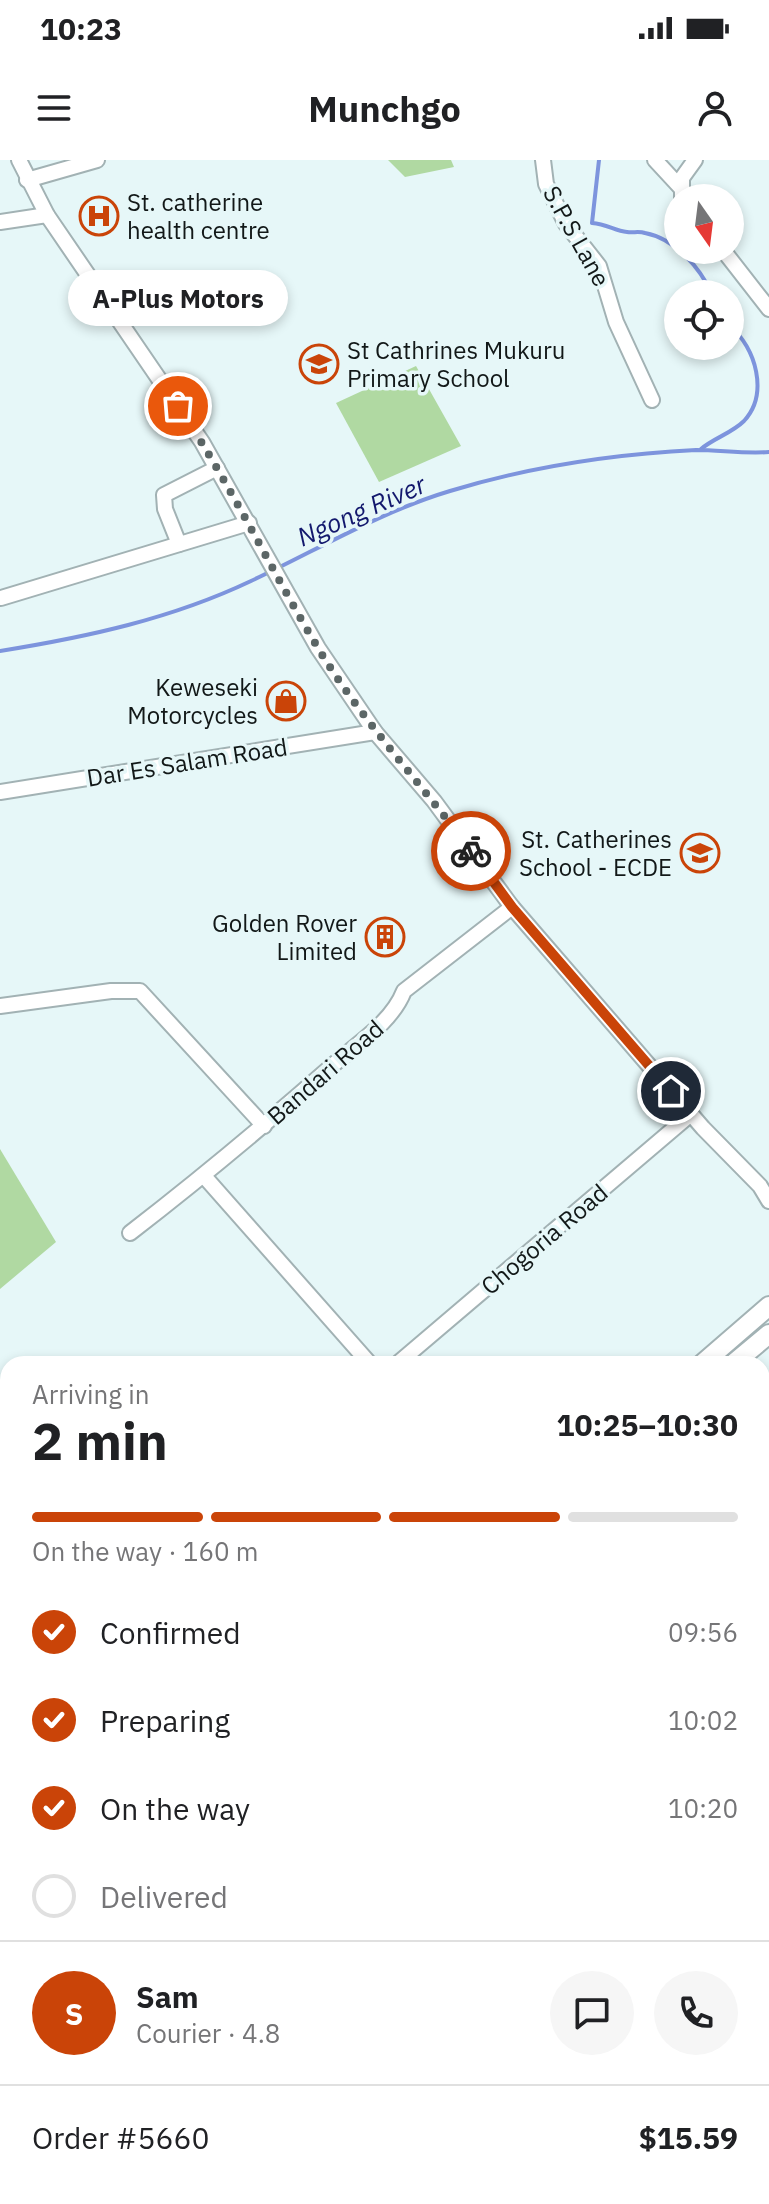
<!DOCTYPE html>
<meta charset="utf-8">
<style>
body{margin:0;font-family:"IBM Plex Sans",sans-serif;background:#f6f6f6;color:#202124;height:100vh;display:flex;flex-direction:column;font-size:30px;white-space:nowrap}
*{box-sizing:border-box;margin:0}
p{font-size:26px;color:#757577}
.icon{flex:none;width:44px;height:44px;fill:none;stroke:currentColor;stroke-width:2;stroke-linecap:round;stroke-linejoin:round}
.map{position:relative;flex:1;overflow:hidden}
.panel{position:absolute;left:0px;top:1196px;width:770px;height:848px;display:flex;flex-direction:column;background:#fff;border-radius:24px 24px 0 0;box-shadow:0 4px 12px #0003}
.panel>*{flex:none}
.needle{width:52px;rotate:166deg}
.fabs{position:absolute;left:664px;top:24px;display:grid;gap:16px}
.fabs a{display:grid;place-items:center;width:80px;height:80px;border-radius:50%;background:#fff;box-shadow:0 4px 12px #0003;font-size:40px}
.pin{position:absolute;display:grid;place-items:center;width:68px;height:68px;color:#fff;margin:-34px;border:4px solid #fff;border-radius:50%;box-shadow:0 2px 8px #0007}
.courier{position:absolute;display:grid;place-items:center;width:80px;height:80px;margin:-40px;border:6px solid #ca4408;border-radius:50%;background:#fff;color:#222;box-shadow:0 2px 10px #0007}
.bubble{position:absolute;height:56px;border-radius:28px;background:#fff;box-shadow:0 4px 12px #0003;font-size:26px;font-weight:700;line-height:56px;text-align:center}
.headline em{font-style:normal;font-weight:700}
.headline div{display:flex;flex-direction:column-reverse}
.headline{display:flex;align-items:center;justify-content:space-between;height:136px;padding:0 32px}
h1{font-size:52px;font-weight:700;line-height:60px}
.bar{display:grid;grid-template-columns:repeat(4,1fr);gap:12px 8px;align-content:center;height:96px;padding:0 32px}
.bar i{height:10px;border-radius:6px;background:#e0e0e0}
.bar .current{background:#ca4408}
.bar p{grid-column:span 4}
.line{display:flex;align-items:center;gap:20px;padding:0 32px;border-top:2px solid #e0e0e0}
.line div{flex:1}
.round{display:grid;place-items:center;flex:none;width:84px;height:84px;border-radius:42px;background:#f6f6f6}
ol{padding:0 32px;list-style:none}
li{display:flex;align-items:center;gap:24px;height:88px}
li p{margin-inline-start:auto}
li .icon{padding:8px;border-radius:50%;background:#ca4408;color:#fff;stroke-width:4}
li:last-child{color:#757577}
li i{width:44px;height:44px;border:4px solid #e0e0e0;border-radius:50%}
.status{display:flex;justify-content:space-between;align-items:center;height:56px;padding:0 40px;background:#fff;direction:ltr}
.status svg{height:22px;fill:currentColor}
header{display:flex;justify-content:space-between;align-items:center;height:104px;padding:0 32px;background:#fff;font-size:36px;font-weight:700}
.map>svg:first-child{display:block}
.green{fill:#b0d9a2}
.lines{fill:none;stroke-linecap:round;stroke-linejoin:round}
.stream{stroke:#7d94dd;stroke-width:4}
.minor-casing{stroke:#a2b2b4;stroke-width:18}
.secondary-casing{stroke:#a2b2b4;stroke-width:22}
.minor{stroke:#fff;stroke-width:14}
.secondary{stroke:#fff;stroke-width:18}
.done{stroke:#5c6666;stroke-width:8;stroke-dasharray:0 14.4}
.route{stroke:#ca4408;stroke-width:10}
.labels{text-anchor:middle;dominant-baseline:central;stroke-width:7;stroke-linejoin:round;paint-order:stroke}
.poi-label{font-size:24px;fill:#121818;stroke:#e6f7f8;text-anchor:end}
.street-label{font-size:24px;fill:#121818;stroke:#e6f7f8}
.water-label{font-size:26px;font-style:italic;fill:#13186d;stroke:#e6f7f8}
</style>
<div class="status"><b>10:23</b><svg viewBox="0 0 49 12"><path d="M0 12V9h3v3zM5 12V6h3v6zM10 12V3h3v9zM15 12V0h3v12zM26 1h20v11H26zM47 4h2v5h-2z"/></svg></div>
<header><svg class="icon" aria-label="menu" viewBox="0 0 24 24"><path d="M4 6h16M4 12h16M4 18h16"/></svg>Munchgo<svg class="icon" aria-label="person" viewBox="0 0 24 24"><circle cx="12" cy="8" r="4"/><path d="M4 21q1-7 8-7t8 7"/></svg></header>
<div class="map">
<svg width="769" height="2044" viewBox="0 0 769 2044">
<rect width="100%" height="100%" fill="#e6f7f8"/>
<g class="green">
<polygon points="388,0 451,0 454,7 405,17"/>
<polygon points="416,206 461,286 379,322 336,243"/>
<polygon points="0,989 56,1082 0,1129"/>
</g>
<g class="lines">
<g class="stream">
<path d="M599,0L592,63C607,64 615,71 627,72C633,73 639,71 645,73C676,79 700,108 712,134"/>
<path d="M701,289C714,278 732,273 744,261C769,234 756,188 730,166"/>
<path d="M0,491C87,477 171,459 251,421C317,390 380,352 450,331C529,307 615,294 696,290C720,290 745,294 769,292"/>
</g>
<g class="minor-casing">
<g id="minor">
<polyline points="19,0 47,55 202,282 318,488 375,572 434,641 512,747 703,968 760,1026 769,1041"/>
<polyline points="543,0 546,24 566,64 599,106 616,162 652,240"/>
<polyline points="655,0 680,27"/>
<polyline points="27,20 97,0"/>
<polyline points="682,38 682,18 695,0"/>
<polyline points="0,62 47,55"/>
<polyline points="723,90 769,149"/>
<polyline points="179,384 165,349 164,335 217,308"/>
<polyline points="1,438 249,363"/>
<polyline points="0,632 375,572"/>
<polyline points="0,846 111,831 140,831 264,966"/>
<polyline points="204,1016 370,1204"/>
<path d="M130,1073C200,1019 267,963 333,905C358,883 392,862 404,831L512,747"/>
<polyline points="397,1204 691,954"/>
<polyline points="762,1869 769,1863"/>
<polyline points="557,2044 567,2036"/>
</g>
</g>
<g class="secondary-casing">
<g id="secondary">
<polyline points="702,1204 769,1146"/>
<polyline points="733,1204 769,1174"/>
<polyline points="0,1798 8,1791"/>
<polyline points="0,1820 8,1813"/>
</g>
</g>
<use href="#minor" class="minor"/>
<use href="#secondary" class="secondary"/>
</g>
<g class="lines">
<path class="done" d="M178,246C230,323 270,408 318,488C362,561 421,623 471,691"/>
<polyline class="route" points="471,691 512,747 671,931"/>
</g>
<defs>
<g id="hospital-ring" transform="scale(2)"><circle r="9.5" fill="#e6f7f8" stroke="#ca4408" stroke-width="1.5"/><path d="M-5-5h3v3.5h4V-5h3V5h-3V1.5h-4V5h-3Z" fill="#ca4408"/></g>
<g id="school-ring" transform="scale(2)"><circle r="9.5" fill="#e6f7f8" stroke="#ca4408" stroke-width="1.5"/><path d="M0-5L7-2L0 1L-7-2ZM-4 1L0 2.5L4 1V4Q0 6-4 4Z" fill="#ca4408"/></g>
<g id="shop-ring" transform="scale(2)"><circle r="9.5" fill="#e6f7f8" stroke="#ca4408" stroke-width="1.5"/><path d="M-5-2.5h2.3a2.7 3.5 0 0 1 5.4 0H5L5.5 6h-11ZM-1.5-2.5h3a1.5 2.3 0 0 0-3 0Z" fill="#ca4408"/></g>
<g id="building-ring" transform="scale(2)"><circle r="9.5" fill="#e6f7f8" stroke="#ca4408" stroke-width="1.5"/><path d="M-4-6H4V6H1V3H-1V6H-4ZM-2.5-4.3h1.7v1.8h-1.7ZM.8-4.3h1.7v1.8H.8ZM-2.5-1h1.7V.8h-1.7ZM.8-1h1.7V.8H.8Z" fill="#ca4408"/></g>
</defs>
<g fill-rule="evenodd">
<use href="#hospital-ring" x="99" y="56"/>
<use href="#school-ring" x="319" y="204"/>
<use href="#shop-ring" x="286" y="541"/>
<use href="#school-ring" x="700" y="693"/>
<use href="#building-ring" x="385" y="777"/>
</g>
<g class="labels">
<g class="poi-label">
<text x="127" y="42" text-anchor="start">St. catherine<tspan x="127" dy="28">health centre</tspan></text>
<text x="347" y="190" text-anchor="start">St Cathrines Mukuru<tspan x="347" dy="28">Primary School</tspan></text>
<text x="258" y="527">Keweseki<tspan x="258" dy="28">Motorcycles</tspan></text>
<text x="672" y="679">St. Catherines<tspan x="672" dy="28">School - ECDE</tspan></text>
<text x="357" y="763">Golden Rover<tspan x="357" dy="28">Limited</tspan></text>
</g>
<g class="street-label">
<text transform="translate(577 76) rotate(61)">S.P.S Lane</text>
<text transform="translate(187 602) rotate(-9)">Dar Es Salam Road</text>
<text transform="translate(325 912) rotate(-41)">Bandari Road</text>
<text transform="translate(544 1079) rotate(-40)">Chogoria Road</text>
</g>
<g class="water-label">
<text transform="translate(361 350) rotate(-24)">Ngong River</text>
</g>
</g>
</svg>
<div class="fabs">
<a><svg class="needle" viewBox="-14 -14 28 28"><path d="M0-13l5 13h-10z" fill="#e53935"/><path d="M0 13l5-13h-10z" fill="#757577"/></svg></a>
<a><svg class="icon" aria-label="locate" viewBox="0 0 24 24"><circle cx="12" cy="12" r="6"/><path d="M12 2v4M12 18v4M2 12h4M18 12h4"/></svg></a>
</div>
<div class="pin" style="left:178px;top:246px;background:#ea580c"><svg class="icon" aria-label="bag" viewBox="0 0 24 24"><path d="M5 8h14l-1 12H6zM9 8a3 3 0 0 1 6 0"/></svg></div>
<div class="pin" style="left:671px;top:931px;background:#1f2937"><svg class="icon" aria-label="home" viewBox="0 0 24 24"><path d="M3 11l9-7 9 7M6 9v11h12V9"/></svg></div>
<div class="courier" style="left:471px;top:691px"><svg class="icon" aria-label="bike" viewBox="0 0 24 24"><circle cx="6" cy="16" r="4"/><circle cx="18" cy="16" r="4"/><path d="M6 16l4-8h5l3 8M10 8l3 8H6M13 5h3"/></svg></div>
<div class="bubble" style="left:68px;top:110px;width:220px">A-Plus Motors</div>
<section class="panel">
<div class="headline"><div><h1>2 min</h1><p>Arriving in</p></div><em>10:25–10:30</em></div>
<div class="bar"><i class="current"></i><i class="current"></i><i class="current"></i><i></i><p>On the way · 160 m</p></div>
<ol>
<li><svg class="icon" aria-label="check" viewBox="0 0 24 24"><path d="M5 12l5 5 9-10"/></svg>Confirmed<p>09:56</p></li>
<li><svg class="icon" aria-label="check" viewBox="0 0 24 24"><path d="M5 12l5 5 9-10"/></svg>Preparing<p>10:02</p></li>
<li><svg class="icon" aria-label="check" viewBox="0 0 24 24"><path d="M5 12l5 5 9-10"/></svg>On the way<p>10:20</p></li>
<li><i></i>Delivered</li>
</ol>
<div class="line" style="height:144px"><b class="round" style="background:#ca4408;color:#fff">S</b><div><b>Sam</b><p>Courier · 4.8</p></div><a class="round"><svg class="icon" aria-label="chat" viewBox="0 0 24 24"><path d="M4 5h16v11H9l-5 4z"/></svg></a><a class="round"><svg class="icon" aria-label="phone" viewBox="0 0 24 24"><path d="M5 4h4l2 5-3 2q2 4 5 5l2-3 5 2v4C11 20 4 13 5 4z"/></svg></a></div>
<div class="line" style="height:104px"><div>Order #5660</div><b>$15.59</b></div>
</section>
</div>
